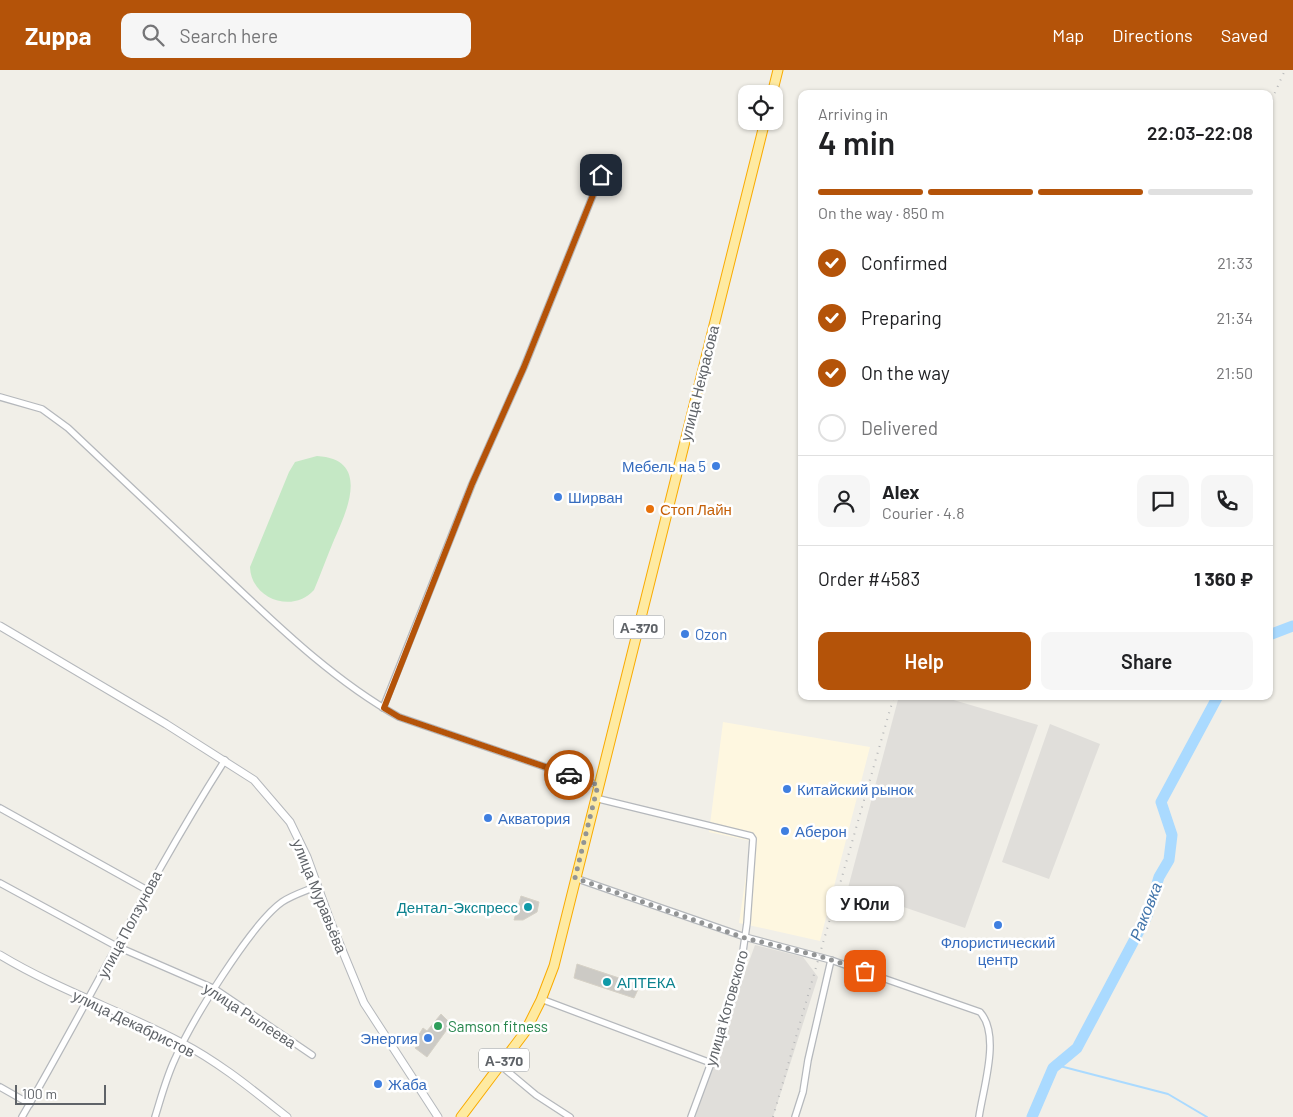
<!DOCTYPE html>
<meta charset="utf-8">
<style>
body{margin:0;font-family:Barlow,sans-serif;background:#f6f6f6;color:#202124;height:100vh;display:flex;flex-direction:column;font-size:19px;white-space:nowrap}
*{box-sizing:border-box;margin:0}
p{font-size:16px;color:#757577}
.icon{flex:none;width:28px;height:28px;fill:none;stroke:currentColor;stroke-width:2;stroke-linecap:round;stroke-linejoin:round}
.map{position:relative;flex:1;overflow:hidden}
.side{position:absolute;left:798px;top:20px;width:475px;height:610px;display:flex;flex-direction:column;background:#fff;border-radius:10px;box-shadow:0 1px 4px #0004}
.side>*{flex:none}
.tools{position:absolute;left:738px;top:15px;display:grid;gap:10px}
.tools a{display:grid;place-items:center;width:45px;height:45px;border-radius:10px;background:#fff;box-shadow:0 1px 4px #0004;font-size:25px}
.scale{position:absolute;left:15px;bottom:12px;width:91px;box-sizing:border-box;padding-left:5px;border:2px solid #5f6368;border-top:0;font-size:14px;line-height:18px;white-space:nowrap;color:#5f6368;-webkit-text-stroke:4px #fff;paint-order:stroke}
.pin{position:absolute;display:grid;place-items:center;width:42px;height:42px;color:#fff;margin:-21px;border-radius:10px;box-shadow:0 2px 8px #0006}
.courier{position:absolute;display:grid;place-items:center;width:50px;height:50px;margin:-25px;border:4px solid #b45309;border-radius:50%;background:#fff;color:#222;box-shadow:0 1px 6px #0007}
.bubble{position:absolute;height:35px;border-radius:10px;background:#fff;box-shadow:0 1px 4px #0004;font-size:16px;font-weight:600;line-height:35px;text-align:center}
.overview em{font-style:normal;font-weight:600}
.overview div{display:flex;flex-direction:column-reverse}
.overview{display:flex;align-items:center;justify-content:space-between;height:85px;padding:0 20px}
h1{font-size:32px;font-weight:600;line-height:38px}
.bar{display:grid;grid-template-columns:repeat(4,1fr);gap:8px 5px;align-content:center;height:60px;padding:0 20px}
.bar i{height:6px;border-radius:4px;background:#e0e0e0}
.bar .on{background:#b45309}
.bar p{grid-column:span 4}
.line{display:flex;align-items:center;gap:12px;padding:0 20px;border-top:1px solid #e0e0e0}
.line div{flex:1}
.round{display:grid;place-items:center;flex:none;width:52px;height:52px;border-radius:10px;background:#f6f6f6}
ol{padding:0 20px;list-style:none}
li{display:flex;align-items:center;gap:15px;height:55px}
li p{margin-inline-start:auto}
li .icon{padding:5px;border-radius:50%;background:#b45309;color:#fff;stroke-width:4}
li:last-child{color:#757577}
li i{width:28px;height:28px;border:2px solid #e0e0e0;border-radius:50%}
.button{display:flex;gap:10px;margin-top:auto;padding:10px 20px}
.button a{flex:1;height:58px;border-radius:10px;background:#b45309;color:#fff;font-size:20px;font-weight:600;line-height:58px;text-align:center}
.button a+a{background:#f6f6f6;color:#202124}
header{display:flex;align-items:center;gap:30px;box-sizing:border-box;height:70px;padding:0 25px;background:#b45309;color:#fff}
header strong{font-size:24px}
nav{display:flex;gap:28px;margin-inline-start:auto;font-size:18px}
.search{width:350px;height:45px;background:#f6f6f6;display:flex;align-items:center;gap:12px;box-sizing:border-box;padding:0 18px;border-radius:10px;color:#757577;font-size:19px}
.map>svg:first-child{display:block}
.commercial{fill:#fef7e0}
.industrial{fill:#e0deda}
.green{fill:#c5e8c5}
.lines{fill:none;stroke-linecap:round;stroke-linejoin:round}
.stream{stroke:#aadaff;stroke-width:2}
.river{stroke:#aadaff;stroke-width:11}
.building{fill:#cccac5;stroke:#d6d1c6}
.minor-casing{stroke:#b5b8bc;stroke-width:8}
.tertiary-casing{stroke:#b5b8bc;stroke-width:9}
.trunk-casing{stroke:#f9ab00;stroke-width:11}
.minor{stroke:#fff;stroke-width:5.5}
.tertiary{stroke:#fff;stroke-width:7}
.trunk{stroke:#feeaa1;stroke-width:9}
.rail{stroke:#b6b7b8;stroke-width:2;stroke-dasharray:1 6;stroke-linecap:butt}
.done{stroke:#929495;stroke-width:5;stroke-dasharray:0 9}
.route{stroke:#b45309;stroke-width:6}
.shop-dot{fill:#3f7fe0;stroke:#fff;stroke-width:2}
.food-dot{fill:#e8710a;stroke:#fff;stroke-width:2}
.culture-dot{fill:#0f9aa8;stroke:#fff;stroke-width:2}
.leisure-dot{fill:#2e9e5b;stroke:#fff;stroke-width:2}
.labels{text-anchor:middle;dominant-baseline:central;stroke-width:5;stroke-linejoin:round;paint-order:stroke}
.shield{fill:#fff;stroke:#8f9295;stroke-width:1}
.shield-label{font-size:14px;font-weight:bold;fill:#5f6368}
.street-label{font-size:15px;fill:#5f6368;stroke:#fff}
.shop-label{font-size:15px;fill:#366cbe;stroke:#fff;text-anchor:start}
.food-label{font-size:15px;fill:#c56008;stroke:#fff;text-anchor:start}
.culture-label{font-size:15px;fill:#0d838f;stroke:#fff;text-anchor:end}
.leisure-label{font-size:15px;fill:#27864d;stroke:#fff;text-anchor:start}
.water-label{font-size:16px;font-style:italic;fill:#4174aa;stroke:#fff}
</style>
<header>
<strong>Zuppa</strong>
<div class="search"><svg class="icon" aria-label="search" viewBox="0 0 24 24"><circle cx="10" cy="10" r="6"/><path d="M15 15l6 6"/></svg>Search here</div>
<nav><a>Map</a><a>Directions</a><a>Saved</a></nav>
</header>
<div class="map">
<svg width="1293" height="1047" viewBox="0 0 1293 1047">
<rect width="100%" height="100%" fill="#f1efe8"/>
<polygon class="commercial" points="723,652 870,677 820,871 739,853 751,771 709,762"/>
<g class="industrial">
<polygon points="899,626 940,626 1038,655 965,858 848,818"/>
<polygon points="1050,654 1100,674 1049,809 1002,792"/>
<polygon points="755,875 803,887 818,907 773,1047 693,1047"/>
</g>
<path class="green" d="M317,386C371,389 347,441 334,470C327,487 321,503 314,520C293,544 251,529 250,497L289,402L295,392Z"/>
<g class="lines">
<polyline class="stream" points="1056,995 1168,1024 1207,1047"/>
<g class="river">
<polyline points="1269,565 1293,556"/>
<polyline points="1032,1047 1053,998 1077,978 1147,846 1159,807 1169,790 1172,765 1161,732 1218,626"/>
</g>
</g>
<g class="building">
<polygon points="521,826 539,832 537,842 523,850 514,850"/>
<polygon points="577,894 640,915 634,928 574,908"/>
<polygon points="441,944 451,954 427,987 415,978 419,973 415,971 423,958 427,961"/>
</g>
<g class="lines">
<g class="minor-casing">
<g id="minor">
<path d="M0,327L42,339L68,358C121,408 175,459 228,509C281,559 335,611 399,647L598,715"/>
<polyline points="383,638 472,414 524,297 601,105"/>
<polyline points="595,728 751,766 753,769 747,853 741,895 711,993 691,1047"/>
<polyline points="0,738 147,820"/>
<path d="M575,808L745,867L831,890L980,942C1001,965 983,1018 979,1047"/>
<polyline points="0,813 116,876 215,919 312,985"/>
<polyline points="541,929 711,993"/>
<polyline points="500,995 536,1025 570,1047"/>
<polyline points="0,1017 30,1034"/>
<path d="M22,1047C91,928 151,806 225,690"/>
<path d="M155,1047C161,1028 166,1008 175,989C191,952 251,854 282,832C292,825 306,821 317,816"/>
<polyline points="795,1047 803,1022 808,990 831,890"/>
</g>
</g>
<g class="tertiary-casing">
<g id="tertiary">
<polyline points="0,556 166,654 254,710 290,752 307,787 331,853 364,933 438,1047"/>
<path d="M0,885C58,920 122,941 182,973C219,992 254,1021 287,1047"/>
</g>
</g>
<g class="trunk-casing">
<g id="trunk">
<polyline points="772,24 778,0"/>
<polyline points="461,1047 525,962 541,930 554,896 765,51"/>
</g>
</g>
<use href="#minor" class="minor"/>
<use href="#tertiary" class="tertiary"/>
<use href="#trunk" class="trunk"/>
<g class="rail">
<polyline points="1269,36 1285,0"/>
<polyline points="773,1047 894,626"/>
</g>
</g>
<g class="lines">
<polyline class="done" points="569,705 598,715 575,808 745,868 819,886 865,901"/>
<polyline class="route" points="569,705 399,647 384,638 472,414 524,297 601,105"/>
</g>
<g class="shop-dot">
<circle cx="716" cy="396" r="5"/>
<circle cx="558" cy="427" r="5"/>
<circle cx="685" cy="564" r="5"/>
<circle cx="787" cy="719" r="5"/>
<circle cx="488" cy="748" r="5"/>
<circle cx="785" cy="761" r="5"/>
<circle cx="998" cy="855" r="5"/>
<circle cx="428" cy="968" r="5"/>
<circle cx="378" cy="1014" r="5"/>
</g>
<circle class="food-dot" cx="650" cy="439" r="5"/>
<g class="culture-dot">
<circle cx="528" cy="837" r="5"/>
<circle cx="607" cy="912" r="5"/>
</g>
<circle class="leisure-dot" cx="438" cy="956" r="5"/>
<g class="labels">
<g class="shield">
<rect x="614" y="545.5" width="50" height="23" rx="4"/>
<rect x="479" y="978.5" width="50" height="23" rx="4"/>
</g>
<g class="shield-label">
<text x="639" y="557">А-370</text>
<text x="504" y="990">А-370</text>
</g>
<g class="street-label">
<text transform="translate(699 313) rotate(-76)">улица Некрасова</text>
<text transform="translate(320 826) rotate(68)">улица Муравьёва</text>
<text transform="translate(129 854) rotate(-62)">улица Ползунова</text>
<text transform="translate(726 938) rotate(-74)">улица Котовского</text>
<text transform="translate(250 945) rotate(33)">улица Рылеева</text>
<text transform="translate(134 953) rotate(26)">улица Декабристов</text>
</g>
<g class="shop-label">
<text x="706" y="396" text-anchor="end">Мебель на 5</text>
<text x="568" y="427">Ширван</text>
<text x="695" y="564">Ozon</text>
<text x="797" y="719">Китайский рынок</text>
<text x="498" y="748">Акватория</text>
<text x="795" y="761">Аберон</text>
<text x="998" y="872" text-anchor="middle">Флористический<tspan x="998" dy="17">центр</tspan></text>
<text x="418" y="968" text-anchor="end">Энергия</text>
<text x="388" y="1014">Жаба</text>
</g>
<g class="food-label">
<text x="660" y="439">Стоп Лайн</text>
</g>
<g class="culture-label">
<text x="518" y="837">Дентал-Экспресс</text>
<text x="617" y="912" text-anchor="start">АПТЕКА</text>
</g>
<g class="leisure-label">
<text x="448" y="956">Samson fitness</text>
</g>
<g class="water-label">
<text transform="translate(1145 841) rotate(-68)">Раковка</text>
</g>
</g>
</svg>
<div class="tools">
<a><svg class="icon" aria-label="locate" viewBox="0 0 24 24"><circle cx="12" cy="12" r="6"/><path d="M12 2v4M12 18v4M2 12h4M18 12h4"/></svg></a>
</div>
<div class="scale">100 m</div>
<div class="pin" style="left:865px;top:901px;background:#ea580c"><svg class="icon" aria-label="bag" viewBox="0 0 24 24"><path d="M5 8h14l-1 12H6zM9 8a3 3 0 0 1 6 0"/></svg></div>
<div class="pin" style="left:601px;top:105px;background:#1f2937"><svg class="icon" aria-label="home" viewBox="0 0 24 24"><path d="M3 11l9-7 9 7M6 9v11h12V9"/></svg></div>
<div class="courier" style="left:569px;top:705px"><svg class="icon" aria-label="car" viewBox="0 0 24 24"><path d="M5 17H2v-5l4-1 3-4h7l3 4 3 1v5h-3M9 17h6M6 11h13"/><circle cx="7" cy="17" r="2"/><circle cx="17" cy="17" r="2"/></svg></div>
<div class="bubble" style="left:826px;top:816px;width:78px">У Юли</div>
<section class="side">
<div class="overview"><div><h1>4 min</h1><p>Arriving in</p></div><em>22:03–22:08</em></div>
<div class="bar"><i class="on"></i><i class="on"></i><i class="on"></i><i></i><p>On the way · 850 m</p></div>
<ol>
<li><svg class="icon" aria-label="check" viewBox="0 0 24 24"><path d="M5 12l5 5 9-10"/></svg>Confirmed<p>21:33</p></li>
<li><svg class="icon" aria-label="check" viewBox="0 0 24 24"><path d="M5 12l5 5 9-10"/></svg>Preparing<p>21:34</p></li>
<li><svg class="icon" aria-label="check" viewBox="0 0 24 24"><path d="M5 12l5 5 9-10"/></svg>On the way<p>21:50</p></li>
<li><i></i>Delivered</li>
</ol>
<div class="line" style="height:90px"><a class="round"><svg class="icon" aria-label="person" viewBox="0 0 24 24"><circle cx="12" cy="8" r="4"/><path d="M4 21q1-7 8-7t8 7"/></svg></a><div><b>Alex</b><p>Courier · 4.8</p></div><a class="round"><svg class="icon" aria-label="chat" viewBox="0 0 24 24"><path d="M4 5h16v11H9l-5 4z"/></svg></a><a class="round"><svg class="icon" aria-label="phone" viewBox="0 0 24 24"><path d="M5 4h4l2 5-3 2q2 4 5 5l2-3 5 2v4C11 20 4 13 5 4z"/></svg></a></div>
<div class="line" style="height:65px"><div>Order #4583</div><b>1 360 ₽</b></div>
<div class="button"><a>Help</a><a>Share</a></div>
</section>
</div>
